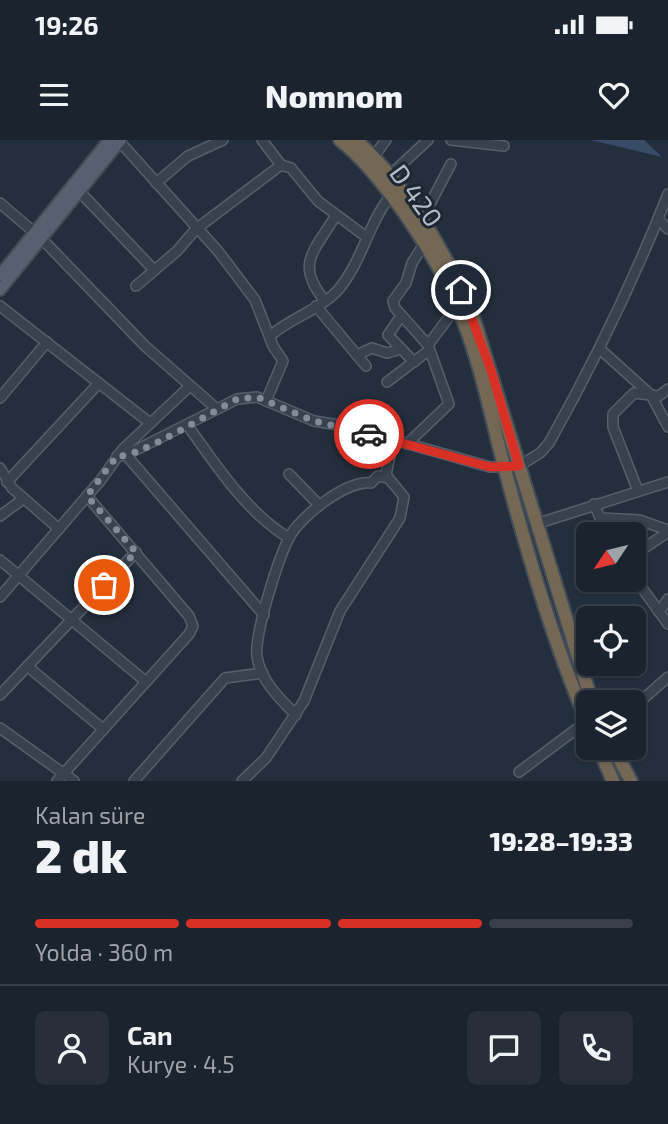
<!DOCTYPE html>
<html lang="tr">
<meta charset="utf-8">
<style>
body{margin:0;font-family:"Exo 2",sans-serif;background:#282f3a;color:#f1f3f6;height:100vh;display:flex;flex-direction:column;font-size:26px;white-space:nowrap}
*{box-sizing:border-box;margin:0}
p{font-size:23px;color:#a0a4aa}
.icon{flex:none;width:38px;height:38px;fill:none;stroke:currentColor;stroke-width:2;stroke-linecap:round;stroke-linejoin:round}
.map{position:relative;height:641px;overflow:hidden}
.side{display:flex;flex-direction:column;background:#1b232e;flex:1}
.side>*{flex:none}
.needle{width:46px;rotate:235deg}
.fabs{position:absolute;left:576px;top:382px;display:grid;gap:14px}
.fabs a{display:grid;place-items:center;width:70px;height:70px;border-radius:10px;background:#1b232e;box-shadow:0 2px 5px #0004,0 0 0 2px #39404a;font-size:35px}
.pin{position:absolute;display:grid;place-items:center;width:60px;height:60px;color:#fff;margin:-30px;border:4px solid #fff;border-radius:50%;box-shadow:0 2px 7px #0007}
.courier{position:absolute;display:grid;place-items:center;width:70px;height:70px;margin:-35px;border:5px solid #d93025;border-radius:50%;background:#fff;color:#222;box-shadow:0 2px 9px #0007}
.head em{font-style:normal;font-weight:800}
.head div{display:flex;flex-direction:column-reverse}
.head{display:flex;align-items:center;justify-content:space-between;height:119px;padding:0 35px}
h1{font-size:46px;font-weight:800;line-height:52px}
.bar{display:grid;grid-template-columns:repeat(4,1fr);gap:10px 7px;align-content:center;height:84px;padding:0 35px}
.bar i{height:9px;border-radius:5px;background:#39404a}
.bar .active{background:#d93025}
.bar p{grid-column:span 4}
.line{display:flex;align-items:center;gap:18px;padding:0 35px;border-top:2px solid #39404a}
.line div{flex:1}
.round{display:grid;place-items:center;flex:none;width:74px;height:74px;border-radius:10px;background:#282f3a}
.status{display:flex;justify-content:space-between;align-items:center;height:49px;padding:0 35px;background:#1b232e;direction:ltr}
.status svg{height:19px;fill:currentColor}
header{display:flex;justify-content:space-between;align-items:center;height:91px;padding:0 35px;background:#1b232e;font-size:32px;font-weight:800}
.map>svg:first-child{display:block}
.water{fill:#394c67}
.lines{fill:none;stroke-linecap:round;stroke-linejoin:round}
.minor-casing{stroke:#565f6c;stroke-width:12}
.major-casing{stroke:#414a57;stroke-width:14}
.highway-casing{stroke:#434c59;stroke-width:16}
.minor{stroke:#38414e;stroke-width:9}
.major{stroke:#56606e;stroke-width:10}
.highway{stroke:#746855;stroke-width:12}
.done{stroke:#828b98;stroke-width:7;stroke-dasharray:0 12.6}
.route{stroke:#d93025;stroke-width:9}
.labels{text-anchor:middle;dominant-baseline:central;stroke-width:6;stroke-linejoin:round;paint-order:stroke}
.street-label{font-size:26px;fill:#b4bcc9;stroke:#1d2633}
</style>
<div class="status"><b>19:26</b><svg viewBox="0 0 49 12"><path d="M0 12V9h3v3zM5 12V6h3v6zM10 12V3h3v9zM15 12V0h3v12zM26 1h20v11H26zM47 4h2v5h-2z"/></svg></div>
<header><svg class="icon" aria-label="menu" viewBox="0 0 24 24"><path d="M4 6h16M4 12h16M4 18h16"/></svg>Nomnom<svg class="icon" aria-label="heart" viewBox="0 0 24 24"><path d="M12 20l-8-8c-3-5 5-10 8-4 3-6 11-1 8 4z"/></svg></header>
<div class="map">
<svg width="668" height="641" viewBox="0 0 668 641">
<rect width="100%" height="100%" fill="#242f3e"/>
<polygon class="water" points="591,0 644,0 662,17"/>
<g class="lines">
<g class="minor-casing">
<g id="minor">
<polyline points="262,0 281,25 291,28 318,61 365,96"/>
<polyline points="451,0 504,6"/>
<polyline points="120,2 218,111 255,160 273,206 283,221 266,261"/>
<polyline points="374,16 386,0"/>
<polyline points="390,35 428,0"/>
<polyline points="156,43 188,16 223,0"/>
<polyline points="80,52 154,130"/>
<polyline points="0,63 42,99 145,206 217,269"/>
<polyline points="658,79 668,89"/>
<polyline points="421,81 451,24"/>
<polyline points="424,104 412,123 406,143 393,161 395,168 428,205"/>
<polyline points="136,146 177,111 196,89 281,25"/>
<path d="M325,161C294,123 315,111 336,75"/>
<polyline points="0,166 150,283"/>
<polyline points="316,166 366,226"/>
<polyline points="401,176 388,195 414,222"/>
<path d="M270,196C290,178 320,170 338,150C362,122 368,84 391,55"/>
<polyline points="601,210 651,255 668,287"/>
<polyline points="357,215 372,208 387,213 401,209"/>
<polyline points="387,242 428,211"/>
<polyline points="0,258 47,202"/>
<path d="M188,286C216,325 247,373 289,398"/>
<polyline points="407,304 449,264 428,205 458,165"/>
<polyline points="126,315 264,475"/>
<path d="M117,316L126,315L237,259L257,257L314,281L345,286L490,327L519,326L540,313L549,303C595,221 634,140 668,54"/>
<polyline points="0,328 12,348 59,389"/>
<polyline points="289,334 319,365"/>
<polyline points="7,342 99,243"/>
<polyline points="638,351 613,287 613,274 634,253 659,256 668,249"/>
<polyline points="594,364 607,394"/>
<polyline points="0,376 23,359"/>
<polyline points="601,378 639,380 668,390"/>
<polyline points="536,384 668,342"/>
<polyline points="634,415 668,392"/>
<polyline points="0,420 145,541"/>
<polyline points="634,437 668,484"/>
<polyline points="0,457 100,341 123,309 190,246"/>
<polyline points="659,472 668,459"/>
<polyline points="27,526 103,589"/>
<polyline points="0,555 136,412"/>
<polyline points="634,567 668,537"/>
<path d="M296,575C280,559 261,541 257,517C254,495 278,419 289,398C300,376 347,340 371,343L378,336L388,338"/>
<polyline points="0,588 74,641"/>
<polyline points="519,632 587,581"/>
<polyline points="57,641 189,494 193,486 189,476 87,356"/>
<polyline points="134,641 225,538 263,533"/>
<polyline points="242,641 266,618 304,561 340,471 400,378 404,357 386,335 393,301"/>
</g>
</g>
<g class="major-casing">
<g id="major">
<polyline points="0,135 109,0"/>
<polyline points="0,150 121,0"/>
</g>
</g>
<g class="highway-casing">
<g id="highway">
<path d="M340,0C365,20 384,45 403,71C424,102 444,133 458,168C480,219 490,273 504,326C527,412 553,502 588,584"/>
<path d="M356,0C407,46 446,113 473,176L592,562"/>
<polyline points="598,607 613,641"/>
<polyline points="613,607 631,641"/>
</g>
</g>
<use href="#minor" class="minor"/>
<use href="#major" class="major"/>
<use href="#highway" class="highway"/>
</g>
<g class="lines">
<path class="done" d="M104,445L136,412L87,356L117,316C136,319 215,270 237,259L257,257L314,281L369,294"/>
<polyline class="route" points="369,294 490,327 519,326 491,230 461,150"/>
</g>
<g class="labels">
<g class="street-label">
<text transform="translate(417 55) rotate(54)">D 420</text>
</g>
</g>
</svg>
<div class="fabs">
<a><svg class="needle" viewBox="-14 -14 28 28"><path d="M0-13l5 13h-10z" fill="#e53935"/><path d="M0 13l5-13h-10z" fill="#a0a4aa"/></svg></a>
<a><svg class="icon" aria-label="locate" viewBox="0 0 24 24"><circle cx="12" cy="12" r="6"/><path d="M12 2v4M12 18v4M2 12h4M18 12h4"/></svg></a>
<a><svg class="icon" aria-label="layers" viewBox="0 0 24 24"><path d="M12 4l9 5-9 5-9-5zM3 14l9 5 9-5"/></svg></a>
</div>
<div class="pin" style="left:104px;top:445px;background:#ea580c"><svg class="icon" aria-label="bag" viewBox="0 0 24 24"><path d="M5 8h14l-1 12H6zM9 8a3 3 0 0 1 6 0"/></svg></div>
<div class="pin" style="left:461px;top:150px;background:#1f2937"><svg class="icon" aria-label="home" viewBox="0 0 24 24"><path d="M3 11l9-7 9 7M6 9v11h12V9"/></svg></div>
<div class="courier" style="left:369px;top:294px"><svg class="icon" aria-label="car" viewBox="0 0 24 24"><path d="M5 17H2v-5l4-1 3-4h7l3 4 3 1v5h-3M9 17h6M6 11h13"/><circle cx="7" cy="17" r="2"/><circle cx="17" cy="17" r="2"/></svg></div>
</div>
<section class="side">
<div class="head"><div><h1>2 dk</h1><p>Kalan süre</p></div><em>19:28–19:33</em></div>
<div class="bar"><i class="active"></i><i class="active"></i><i class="active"></i><i></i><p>Yolda · 360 m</p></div>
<div class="line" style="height:126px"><a class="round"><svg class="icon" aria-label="person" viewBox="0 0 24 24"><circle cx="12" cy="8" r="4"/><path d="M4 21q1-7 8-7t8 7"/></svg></a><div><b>Can</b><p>Kurye · 4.5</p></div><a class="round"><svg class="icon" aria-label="chat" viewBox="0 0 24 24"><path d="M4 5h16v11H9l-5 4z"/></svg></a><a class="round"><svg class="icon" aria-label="phone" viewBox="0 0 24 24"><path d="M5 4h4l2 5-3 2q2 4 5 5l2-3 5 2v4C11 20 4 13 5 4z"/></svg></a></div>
</section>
